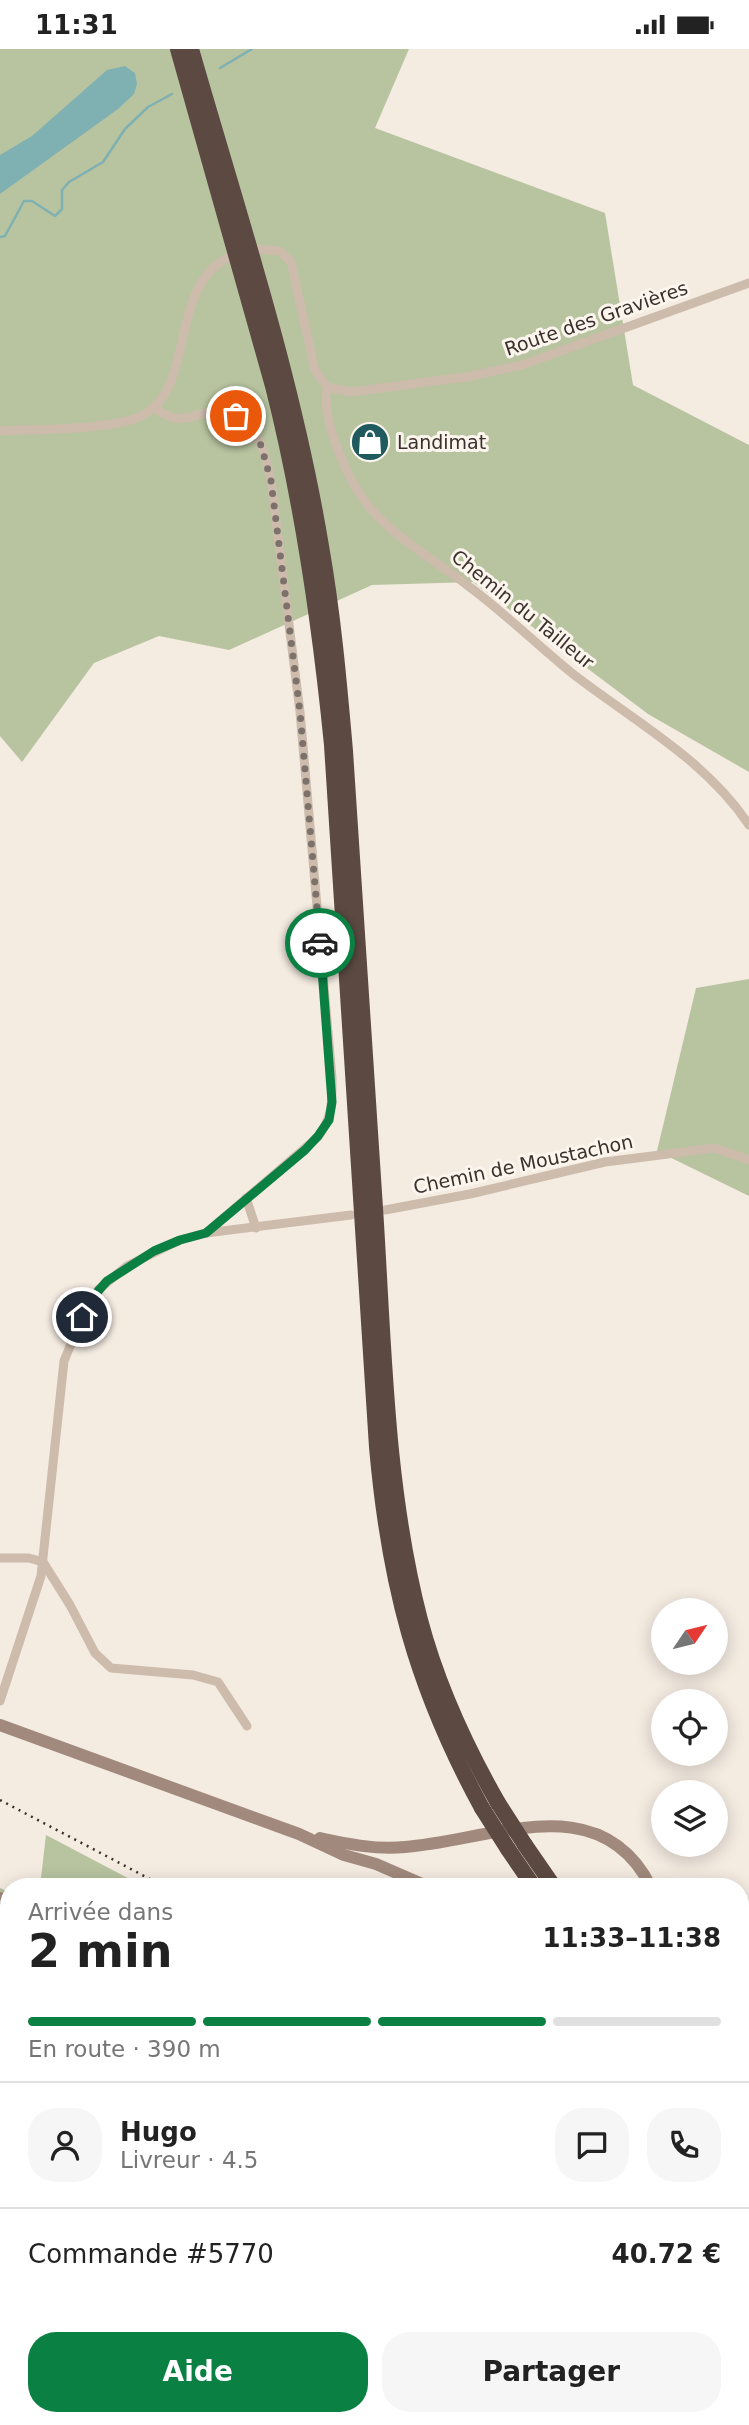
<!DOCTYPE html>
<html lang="fr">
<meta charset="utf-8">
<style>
body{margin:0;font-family:"DejaVu Sans",sans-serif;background:#f6f6f6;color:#222;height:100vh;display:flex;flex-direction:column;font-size:26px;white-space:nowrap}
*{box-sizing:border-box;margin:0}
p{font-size:23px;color:#767676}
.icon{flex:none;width:38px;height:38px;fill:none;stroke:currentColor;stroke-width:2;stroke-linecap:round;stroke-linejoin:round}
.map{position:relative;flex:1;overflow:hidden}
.side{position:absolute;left:0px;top:1829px;width:749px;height:548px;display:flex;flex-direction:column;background:#fff;border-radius:28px 28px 0 0;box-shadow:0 4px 18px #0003}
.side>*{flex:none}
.needle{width:46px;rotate:55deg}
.controls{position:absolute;left:651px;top:1549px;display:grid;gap:14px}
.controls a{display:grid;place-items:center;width:77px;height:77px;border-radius:50%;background:#fff;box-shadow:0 4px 18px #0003;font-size:35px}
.pin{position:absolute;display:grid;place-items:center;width:60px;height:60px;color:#fff;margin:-30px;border:4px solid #fff;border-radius:50%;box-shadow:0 2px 7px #0007}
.courier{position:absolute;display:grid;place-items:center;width:70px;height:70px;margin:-35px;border:5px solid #0b8043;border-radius:50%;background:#fff;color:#222;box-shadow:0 2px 9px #0007}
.headline em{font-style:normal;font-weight:700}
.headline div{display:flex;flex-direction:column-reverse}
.headline{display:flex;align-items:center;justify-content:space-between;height:119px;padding:0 28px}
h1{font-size:46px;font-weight:700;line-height:52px}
.bar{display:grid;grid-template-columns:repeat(4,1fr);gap:10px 7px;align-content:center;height:84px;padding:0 28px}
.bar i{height:9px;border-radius:5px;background:#e0e0e0}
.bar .selected{background:#0b8043}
.bar p{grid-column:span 4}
.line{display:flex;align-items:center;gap:18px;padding:0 28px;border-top:2px solid #e0e0e0}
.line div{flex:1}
.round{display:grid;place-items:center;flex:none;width:74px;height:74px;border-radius:28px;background:#f6f6f6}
.action{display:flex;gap:14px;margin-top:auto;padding:14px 28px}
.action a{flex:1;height:80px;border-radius:28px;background:#0b8043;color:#fff;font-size:28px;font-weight:700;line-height:80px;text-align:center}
.action a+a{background:#f6f6f6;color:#222}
.status{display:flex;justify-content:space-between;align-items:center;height:49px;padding:0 35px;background:#fff;direction:ltr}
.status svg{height:19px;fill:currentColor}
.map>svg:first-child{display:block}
.green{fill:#b8c4a0}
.water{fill:#7fb0b2}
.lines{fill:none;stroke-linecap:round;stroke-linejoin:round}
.stream{stroke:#7fb0b2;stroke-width:2.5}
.street{stroke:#cdbbac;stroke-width:9}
.secondary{stroke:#a18a7d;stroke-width:12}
.highway{stroke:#5c4a42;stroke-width:16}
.rail{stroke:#3b302b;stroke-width:2.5;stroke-dasharray:2 5;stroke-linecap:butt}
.highway-bridge{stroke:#5c4a42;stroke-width:16}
.done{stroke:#7c716b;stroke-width:7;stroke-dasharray:0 12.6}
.route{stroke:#0b8043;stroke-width:9}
.labels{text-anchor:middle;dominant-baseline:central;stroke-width:6;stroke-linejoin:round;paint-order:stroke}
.street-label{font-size:19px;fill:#3b302b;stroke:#fbf5ee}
.poi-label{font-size:19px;fill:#3b302b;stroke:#fbf5ee;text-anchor:start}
</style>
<div class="status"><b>11:31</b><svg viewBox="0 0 49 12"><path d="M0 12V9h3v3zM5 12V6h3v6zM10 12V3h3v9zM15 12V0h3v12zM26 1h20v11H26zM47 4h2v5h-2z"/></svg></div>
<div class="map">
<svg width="749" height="2376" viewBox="0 0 749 2376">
<rect width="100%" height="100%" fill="#f4ebe1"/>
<g class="green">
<polygon points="0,0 409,0 375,79 605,164 633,336 749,396 749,723 648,665 473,533 372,536 229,601 159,587 94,614 22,713 0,687"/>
<polygon points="749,930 749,1147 657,1102 696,939"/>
<polygon points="46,1786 143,1837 40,1837"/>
<polygon points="0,1839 9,1843 9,2262 0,2259"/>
<polygon points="740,2082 749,2089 749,2376 199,2376 189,2368 740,2368"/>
</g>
<polygon class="water" points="125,17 135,24 137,35 134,45 118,60 0,145 0,106 32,87 107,21"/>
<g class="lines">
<g class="stream">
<polyline points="220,19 252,0"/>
<polyline points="0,188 5,187 24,152 32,152 55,167 62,160 62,141 69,133 103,113 125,80 148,58 172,45"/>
</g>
<g class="street">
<polyline points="256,200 280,202 291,213 315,321 327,338 350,343 466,328 522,316 749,234"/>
<path d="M327,338C321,373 349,434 371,460C397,490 436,512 467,536C504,563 537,596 573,625C634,672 706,711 749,776"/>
<path d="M154,358C183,382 194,361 221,362C237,362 254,382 261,396C266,406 268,421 271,432L300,663L332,1029C332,1055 333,1066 318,1088L206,1184"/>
<path d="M0,382C37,380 107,381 139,368C197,343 167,241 227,209"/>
<polyline points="246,1149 256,1179"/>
<polyline points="385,1161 470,1145 605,1113 715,1099 749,1111"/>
<polyline points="0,1509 29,1509 43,1513 70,1556 95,1604 111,1619 193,1626 218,1633 247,1677"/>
<polyline points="0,1652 41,1527 64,1312 82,1268 98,1241 127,1217 180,1191 206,1184 351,1166"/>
</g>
<g class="secondary">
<polyline points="0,1676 299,1785 344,1806 376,1815 429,1838"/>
<path d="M320,1789C348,1795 376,1801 405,1798C490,1792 600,1736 651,1838"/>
<polyline points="0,1849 9,1853"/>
<polyline points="740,1988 749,1994"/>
<polyline points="740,2071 749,2078"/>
<polyline points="740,2165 749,2169"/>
</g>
<g class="highway">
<path d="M178,0L273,337C303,455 320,575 332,696L377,1398C389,1535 416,1638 482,1759"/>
<path d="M191,0C238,164 293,328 321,497C333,565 339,633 345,702C355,854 365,1006 375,1159C384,1296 385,1437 420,1571C437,1635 465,1696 498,1754"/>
<polyline points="525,1796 554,1838"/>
<polyline points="508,1800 534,1838"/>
<polyline points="740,2038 749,2045"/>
</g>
<g class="rail">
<polyline points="0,1751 165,1838"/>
<polyline points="740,2023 749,2024"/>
</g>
<g class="highway-bridge">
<polyline points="498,1754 525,1796"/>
<polyline points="482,1759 508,1800"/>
<polyline points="740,2022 749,2029"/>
</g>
</g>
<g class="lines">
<polyline class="done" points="236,367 261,396 271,432 300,663 320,894"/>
<polyline class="route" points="82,1268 99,1241 107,1232 154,1202 180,1191 206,1184 305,1101 318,1087 329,1071 332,1053 320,894"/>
</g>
<defs>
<g id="shop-disc" transform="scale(2.0125)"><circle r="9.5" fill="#1f5a5e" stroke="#fbf5ee"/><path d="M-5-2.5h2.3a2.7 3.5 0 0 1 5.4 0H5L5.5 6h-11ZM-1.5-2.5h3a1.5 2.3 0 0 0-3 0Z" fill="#fff"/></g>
</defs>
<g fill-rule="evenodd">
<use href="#shop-disc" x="370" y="393"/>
</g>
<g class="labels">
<g class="street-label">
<text transform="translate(596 269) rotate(-19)">Route des Gravières</text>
<text transform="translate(523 560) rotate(39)">Chemin du Tailleur</text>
<text transform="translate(523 1115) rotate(-12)">Chemin de Moustachon</text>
</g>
<g class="poi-label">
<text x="397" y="393">Landimat</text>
</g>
</g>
</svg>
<div class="controls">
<a><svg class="needle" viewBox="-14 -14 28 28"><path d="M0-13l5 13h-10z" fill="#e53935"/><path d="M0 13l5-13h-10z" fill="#767676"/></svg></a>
<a><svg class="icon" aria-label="locate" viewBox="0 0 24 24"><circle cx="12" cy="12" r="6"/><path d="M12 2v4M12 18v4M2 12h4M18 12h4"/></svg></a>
<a><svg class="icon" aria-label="layers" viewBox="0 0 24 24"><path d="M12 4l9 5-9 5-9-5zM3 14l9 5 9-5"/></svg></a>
</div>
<div class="pin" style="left:236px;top:367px;background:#ea580c"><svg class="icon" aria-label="bag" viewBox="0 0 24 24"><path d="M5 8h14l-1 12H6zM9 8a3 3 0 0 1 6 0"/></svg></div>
<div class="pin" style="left:82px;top:1268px;background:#1f2937"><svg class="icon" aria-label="home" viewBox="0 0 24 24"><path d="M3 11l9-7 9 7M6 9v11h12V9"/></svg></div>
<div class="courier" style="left:320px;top:894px"><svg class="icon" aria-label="car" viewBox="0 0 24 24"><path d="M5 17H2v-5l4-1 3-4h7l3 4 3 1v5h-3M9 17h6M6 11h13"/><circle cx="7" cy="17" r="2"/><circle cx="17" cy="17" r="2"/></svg></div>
<section class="side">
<div class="headline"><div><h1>2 min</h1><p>Arrivée dans</p></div><em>11:33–11:38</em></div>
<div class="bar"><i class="selected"></i><i class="selected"></i><i class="selected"></i><i></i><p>En route · 390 m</p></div>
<div class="line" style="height:126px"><a class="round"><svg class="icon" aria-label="person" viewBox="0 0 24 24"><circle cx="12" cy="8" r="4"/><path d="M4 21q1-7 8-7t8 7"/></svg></a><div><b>Hugo</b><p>Livreur · 4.5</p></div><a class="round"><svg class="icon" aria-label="chat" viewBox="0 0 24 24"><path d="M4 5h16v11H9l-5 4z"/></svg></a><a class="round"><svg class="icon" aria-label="phone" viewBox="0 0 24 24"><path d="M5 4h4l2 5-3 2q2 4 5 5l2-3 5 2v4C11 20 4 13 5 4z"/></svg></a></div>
<div class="line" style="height:91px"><div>Commande #5770</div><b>40.72 €</b></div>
<div class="action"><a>Aide</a><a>Partager</a></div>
</section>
</div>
